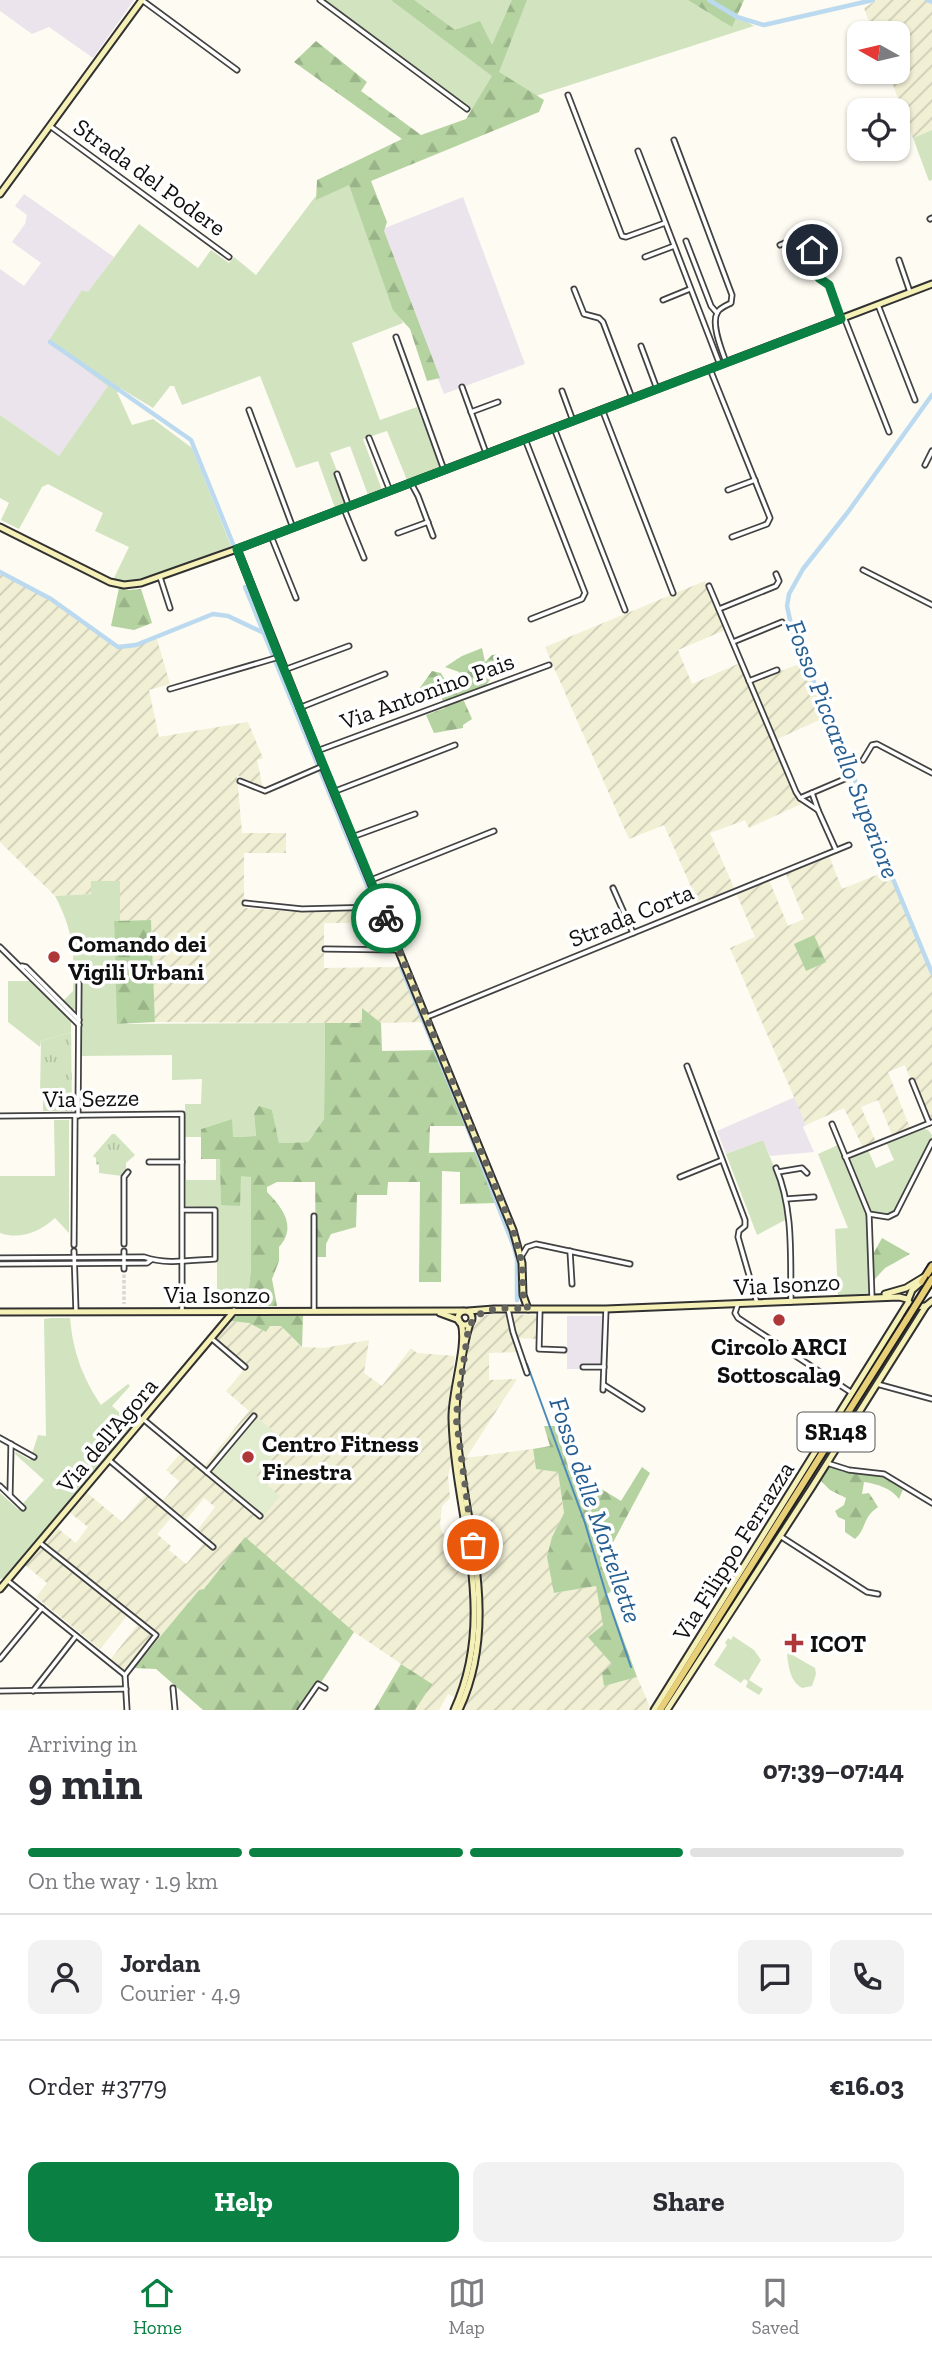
<!DOCTYPE html>
<meta charset="utf-8">
<style>
body{margin:0;font-family:"Zilla Slab",serif;background:#f2f2f3;color:#2b2b33;height:100vh;display:flex;flex-direction:column;font-size:26px;white-space:nowrap}
*{box-sizing:border-box;margin:0}
p{font-size:23px;color:#7c7c81}
.icon{flex:none;width:38px;height:38px;fill:none;stroke:currentColor;stroke-width:2;stroke-linecap:round;stroke-linejoin:round}
.map{position:relative;height:1710px;overflow:hidden}
.panel{display:flex;flex-direction:column;background:#fff;flex:1}
.panel>*{flex:none}
.needle{width:46px;rotate:278deg}
.buttons{position:absolute;left:847px;top:21px;display:grid;gap:14px}
.buttons a{display:grid;place-items:center;width:63px;height:63px;border-radius:14px;background:#fff;box-shadow:0 2px 5px #0004;font-size:35px}
.pin{position:absolute;display:grid;place-items:center;width:60px;height:60px;color:#fff;margin:-30px;border:4px solid #fff;border-radius:50%;box-shadow:0 2px 7px #0007}
.courier{position:absolute;display:grid;place-items:center;width:70px;height:70px;margin:-35px;border:5px solid #0b8043;border-radius:50%;background:#fff;color:#222;box-shadow:0 2px 9px #0007}
.head em{font-style:normal;font-weight:700}
.head div{display:flex;flex-direction:column-reverse}
.head{display:flex;align-items:center;justify-content:space-between;height:119px;padding:0 28px}
h1{font-size:46px;font-weight:700;line-height:52px}
.bar{display:grid;grid-template-columns:repeat(4,1fr);gap:10px 7px;align-content:center;height:84px;padding:0 28px}
.bar i{height:9px;border-radius:5px;background:#e1e1e2}
.bar .active{background:#0b8043}
.bar p{grid-column:span 4}
.line{display:flex;align-items:center;gap:18px;padding:0 28px;border-top:2px solid #e1e1e2}
.line div{flex:1}
.round{display:grid;place-items:center;flex:none;width:74px;height:74px;border-radius:14px;background:#f2f2f3}
.action{display:flex;gap:14px;margin-top:auto;padding:14px 28px}
.action a{flex:1;height:80px;border-radius:14px;background:#0b8043;color:#fff;font-size:28px;font-weight:700;line-height:80px;text-align:center}
.action a+a{background:#f2f2f3;color:#2b2b33}
.menu{display:flex;justify-content:space-around;align-items:center;height:98px;border-top:2px solid #e1e1e2;background:#fff;font-size:19px;color:#7c7c81}
.menu a{display:grid;justify-items:center;gap:4px}
.menu .active{color:#0b8043}
.map>svg:first-child{display:block}
.industrial{fill:#ebe4ec}
.farmland{fill:url(#farmland-furrows);fill-rule:evenodd}
.grass{fill:#d1e4bf}
.forest{fill:url(#forest-firs)}
.park{fill:url(#park-tufts)}
.pitch{fill:#e2edd0}
.lines{fill:none;stroke-linecap:round;stroke-linejoin:round}
.stream{stroke:#4c8cbd;stroke-width:2}
.canal{stroke:#bcdaef;stroke-width:4.5}
.street-tunnel{stroke:#d9d8d0;stroke-width:3.5;stroke-dasharray:3.5 2;stroke-linecap:butt}
.street-casing{stroke:#424242;stroke-width:7}
.secondary-casing{stroke:#313131;stroke-width:9}
.primary-casing{stroke:#202020;stroke-width:10}
.street{stroke:#fff;stroke-width:3.5}
.secondary{stroke:#f5f0b5;stroke-width:5}
.primary{stroke:#e8d078;stroke-width:6}
.primary-bridge-casing{stroke:#202020;stroke-width:10;stroke-linecap:butt}
.primary-bridge{stroke:#e8d078;stroke-width:6}
.done{stroke:#62625e;stroke-width:7;stroke-dasharray:0 12.6}
.route{stroke:#0b8043;stroke-width:9}
.poi-dot{fill:#ae3739;stroke:#fff;stroke-width:2.5}
.labels{text-anchor:middle;dominant-baseline:central;stroke-width:7;stroke-linejoin:round;paint-order:stroke}
.shield{fill:#fff;stroke:#575757;stroke-width:2}
.shield-label{font-size:23px;font-weight:bold;fill:#0f0f0f}
.street-label{font-size:24px;fill:#0f0f0f;stroke:#fff}
.poi-label{font-size:24px;font-weight:bold;fill:#0f0f0f;stroke:#fff;text-anchor:start}
.water-label{font-size:26px;font-style:italic;fill:#275f91;stroke:#fff}
</style>
<div class="map">
<svg width="932" height="1710" viewBox="0 0 932 1710">
<defs>
<pattern id="farmland-furrows" width="10" height="10" patternUnits="userSpaceOnUse" patternTransform="scale(1.75)"><rect width="10" height="10" fill="#f1efd4"/><path d="M-1 1l2-2M0 10L10 0M9 11l2-2" fill="none" stroke="#cdccb5"/></pattern>
<pattern id="forest-firs" width="22" height="20" patternUnits="userSpaceOnUse" patternTransform="scale(1.75)"><rect width="22" height="20" fill="#b5d3a0"/><path d="M5 1l3.5 6h-7zM16 11l3.5 6h-7z" fill="#9ab489"/></pattern>
<pattern id="park-tufts" width="24" height="20" patternUnits="userSpaceOnUse" patternTransform="scale(1.75)"><rect width="24" height="20" fill="#d1e4bf"/><path d="M3 7l-1-3M5 7V3M7 7l1-3M15 17l-1-3M17 17v-4M19 17l1-3" fill="none" stroke="#b2c2a3"/></pattern>
</defs>
<rect width="100%" height="100%" fill="#fdfbf2"/>
<g class="industrial">
<polygon points="0,0 134,0 93,58 49,27 32,34 0,11"/>
<polygon points="24,194 114,257 88,293 83,290 109,386 59,456 0,415 0,269 24,286 41,263 12,242 25,224 27,215 15,206"/>
<polygon points="463,197 525,364 444,394 380,230"/>
<polygon points="795,1097 806,1125 803,1127 814,1152 770,1156 763,1140 726,1154 717,1131"/>
<rect x="567" y="1316" width="35" height="53"/>
</g>
<g class="farmland">
<polygon points="877,0 927,0 932,2 932,130 913,138 907,123 907,115 902,109 888,72 898,72 898,33 873,33 864,8"/>
<polygon points="0,572 51,599 118,646 136,645 156,636 170,684 149,690 159,737 248,722 263,758 257,760 263,788 237,775 242,833 286,833 286,853 244,853 244,908 298,912 377,910 382,923 324,923 324,968 401,967 423,1022 381,1023 362,1008 362,1023 155,1022 151,920 120,921 120,881 91,881 91,894 55,896 0,842"/>
<polygon points="705,581 725,630 678,650 692,684 740,663 749,684 804,662 828,716 773,741 801,804 749,828 745,820 710,833 734,888 698,903 664,825 629,839 545,647"/>
<polygon points="829,856 842,889 889,870 932,973 932,1120 927,1122 905,1065 888,1072 910,1128 892,1135 878,1100 861,1107 876,1142 863,1148 844,1108 806,1125 730,948 755,937 736,893 769,880 788,926 804,919 786,874"/>
<polygon points="490,1314 537,1315 537,1339 518,1338 521,1352 489,1353 489,1380 517,1379 466,1458 533,1449 536,1469 558,1472 564,1513 552,1537 554,1593 596,1586 612,1664 604,1686 637,1677 650,1707 648,1710 461,1710 476,1665 482,1614 474,1539 476,1532 471,1502 467,1497 459,1433 459,1406 472,1325 480,1317"/>
<path d="M230,1321L249,1323L266,1332L270,1326H281L301,1347L324,1348L369,1340L364,1373L382,1386L411,1348L417,1353L455,1356L449,1400L448,1419L453,1457L448,1476L450,1498L442,1506L440,1523L441,1530L446,1538L457,1544L460,1565L471,1587L472,1636L456,1698L448,1694L439,1710H415L431,1684L354,1632L204,1590H199L129,1674L111,1659L138,1624L127,1616L100,1649L36,1597L47,1583L25,1565L56,1527L76,1543L88,1527L69,1512L86,1492L122,1522L149,1490L163,1501L179,1481L166,1470L180,1454L201,1470L249,1411L226,1391L247,1366L215,1339ZM257,1417L285,1441L256,1476ZM204,1498L215,1507L198,1529L208,1538L186,1564L169,1550L171,1546L157,1534L176,1512L186,1520Z"/>
</g>
<g class="grass">
<polygon points="323,0 709,0 754,26 477,115"/>
<polygon points="932,130 932,180 929,181 913,138"/>
<polygon points="351,181 403,323 352,343 380,420 417,407 440,467 407,480 387,431 363,439 382,490 368,495 350,446 330,453 349,502 335,508 318,461 296,468 260,376 182,405 174,386 170,386 153,408 120,388 117,392 132,425 153,419 192,448 231,546 136,582 113,580 129,547 95,531 103,513 48,484 42,487 19,529 1,520 9,503 0,498 0,415 59,456 108,386 48,342 82,290 88,292 139,224 198,268 211,250 229,263 234,257 256,275 315,197"/>
<path d="M91,881H120V921H114L118,1024L325,1023L324,1119L308,1142L279,1143L272,1111L254,1114L256,1136L232,1137V1119L201,1129V1137H185V1104H201L202,1079L172,1080V1055L82,1056L81,1010L71,1009L63,1001L73,991C75,953 73,930 55,896L91,894Z"/>
<polygon points="8,981 32,981 71,1020 71,1032 41,1041 40,1047 8,1022"/>
<path d="M54,1120H69V1233L55,1218C39,1232 21,1240 0,1233V1176H55Z"/>
<polygon points="921,1128 928,1130 932,1135 932,1139 893,1212 887,1215 873,1212 869,1209 849,1159 868,1150 876,1168 894,1160 886,1142"/>
<polygon points="763,1140 781,1184 787,1219 757,1235 726,1154"/>
<polygon points="838,1145 867,1215 869,1293 838,1296 835,1229 848,1228 818,1154"/>
<polygon points="216,1159 220,1159 240,1176 251,1176 251,1268 247,1306 227,1307 226,1303 217,1303 217,1208 186,1206 186,1180 216,1180"/>
<path d="M51,1318H70C73,1351 82,1377 101,1405L128,1384L130,1386L112,1406L131,1423L132,1426L4,1578L0,1579V1493L18,1509L44,1480L15,1454L16,1452L30,1460L38,1435L46,1436L44,1319Z"/>
<polygon points="733,1636 754,1650 761,1660 749,1680 763,1689 759,1695 746,1687 748,1681 744,1679 741,1683 714,1665 727,1645 725,1643 728,1638 731,1640"/>
<path d="M789,1653L815,1668L816,1674L812,1686L802,1688C790,1681 789,1668 787,1655Z"/>
</g>
<g class="forest">
<polygon points="391,0 414,0 455,30 480,21 492,45 512,0 527,0 499,72 544,100 539,112 371,181 387,222 384,231 440,378 427,381 410,329 393,310 349,185 316,200 317,180 402,139 294,62 316,41 367,82 361,91 421,135 466,119 492,76"/>
<polygon points="688,0 744,0 732,27"/>
<polygon points="119,588 129,590 141,589 152,623 134,630 111,626"/>
<polygon points="482,648 485,662 492,655 501,654 503,660 485,687 457,697 458,702 464,701 472,719 463,725 463,728 434,733 426,715 445,708 440,693 423,694 419,689 432,671 441,673 446,682 456,680 459,672 445,667 462,656"/>
<polygon points="151,920 155,1022 117,1024 114,921"/>
<polygon points="814,935 826,962 806,971 794,944"/>
<path d="M362,1008L381,1023L382,1051L435,1050L467,1126H430L429,1153L477,1152L497,1203L460,1204V1172L442,1171L441,1282H419L420,1182H388L387,1195H357L356,1227L331,1234L326,1244V1257H316L315,1182H277L267,1187V1192C283,1208 297,1227 279,1247V1261L272,1279L277,1306H247L251,1268V1177L241,1176L240,1206L221,1205L220,1159H201V1129L232,1119L233,1137L256,1136L254,1114L259,1106L272,1110L279,1143L308,1142L324,1119L325,1023H362Z"/>
<polygon points="882,1238 910,1254 885,1268 874,1280 872,1256"/>
<polygon points="237,1316 303,1316 302,1347 281,1326 270,1326 266,1332 249,1323 230,1321"/>
<polygon points="544,1426 555,1426 569,1469 621,1501 642,1467 650,1473 601,1565 612,1591 607,1594 637,1677 604,1686 602,1673 612,1664 588,1637 603,1625 596,1586 554,1593 547,1557 552,1537 564,1513 558,1472 536,1469 533,1449 550,1446"/>
<path d="M830,1466L843,1472L882,1476L904,1487L899,1499C891,1488 877,1484 864,1482L862,1494L869,1493L878,1507C862,1518 867,1528 855,1539L845,1532V1520L838,1517L835,1511L844,1505L846,1498L830,1490L821,1481Z"/>
<polygon points="245,1537 354,1632 303,1710 203,1710 156,1669 134,1668 199,1590 204,1589"/>
<polygon points="401,1664 432,1684 415,1710 374,1710"/>
</g>
<g class="park">
<polygon points="71,1032 72,1111 43,1111 43,1096 40,1095 41,1041"/>
<polygon points="112,1134 115,1134 135,1155 126,1163 126,1171 122,1176 99,1173 99,1165 96,1164 96,1158 93,1156"/>
</g>
<polygon class="pitch" points="257,1417 285,1441 256,1476 280,1496 263,1517 210,1472"/>
<g class="lines">
<polyline class="stream" points="527,1364 585,1523 606,1594 631,1667"/>
<g class="canal">
<polyline points="709,0 737,17 764,25 873,0"/>
<polyline points="927,0 932,2"/>
<polyline points="50,342 191,440 233,544"/>
<polyline points="932,395 848,512 803,569 789,594 787,606 793,634 853,772 859,797 932,973"/>
<polyline points="0,572 51,599 118,647 136,645 213,614 228,616 264,633"/>
<polyline points="245,587 377,910"/>
<polyline points="401,967 467,1126 514,1247 517,1259 517,1300"/>
</g>
<polyline class="street-tunnel" points="124,1269 124,1304"/>
<g class="street-casing">
<g id="street">
<polyline points="142,0 237,70"/>
<polyline points="320,0 467,109"/>
<polyline points="568,95 622,236 626,237 665,223"/>
<polyline points="50,126 229,257"/>
<path d="M674,140L732,295L731,303C727,305 719,308 717,313C711,325 722,351 726,362"/>
<polyline points="638,151 720,365"/>
<polyline points="930,219 932,218"/>
<polyline points="686,241 711,306 717,313"/>
<polyline points="780,245 804,235 810,236 813,245 812,259 819,278 829,285 841,319"/>
<polyline points="645,257 674,246"/>
<polyline points="899,260 910,292"/>
<polyline points="574,289 584,314 599,318 603,322 632,398"/>
<polyline points="663,300 690,289"/>
<polyline points="878,305 915,400"/>
<polyline points="844,317 889,432"/>
<polyline points="396,337 444,470"/>
<polyline points="641,346 657,389"/>
<polyline points="710,369 770,518 767,524 732,537"/>
<polyline points="462,387 486,453"/>
<polyline points="562,391 573,421"/>
<polyline points="602,409 673,593"/>
<polyline points="249,410 293,528"/>
<polyline points="471,412 498,402"/>
<polyline points="554,428 625,610"/>
<polyline points="369,438 390,491"/>
<polyline points="525,439 585,593 582,599 531,619"/>
<polyline points="925,465 932,451"/>
<polyline points="337,474 349,507"/>
<polyline points="411,483 418,496 433,536"/>
<polyline points="728,490 755,480"/>
<polyline points="344,509 364,558"/>
<polyline points="398,533 428,522"/>
<polyline points="271,536 296,598"/>
<polyline points="863,570 932,605"/>
<polyline points="160,577 170,608"/>
<polyline points="709,586 796,792 800,798 818,810 836,850"/>
<polyline points="719,609 776,586 779,581 776,574"/>
<polyline points="733,642 782,622"/>
<polyline points="284,670 349,646"/>
<polyline points="749,681 777,670"/>
<polyline points="170,689 279,657"/>
<polyline points="299,708 385,674"/>
<polyline points="317,751 549,665"/>
<polyline points="863,760 872,745 877,744 932,773"/>
<polyline points="240,781 265,791 323,766"/>
<polyline points="333,792 455,745"/>
<polyline points="812,793 818,810"/>
<polyline points="800,798 847,778"/>
<polyline points="352,837 415,814"/>
<polyline points="371,880 494,831"/>
<polyline points="613,888 633,933"/>
<polyline points="245,903 302,909 380,907"/>
<polyline points="0,947 79,1025"/>
<polyline points="325,949 399,950"/>
<polyline points="22,966 26,967 79,1020"/>
<polyline points="427,1017 849,845"/>
<polyline points="687,1066 745,1220 745,1226 739,1231 738,1237 757,1303"/>
<polyline points="912,1081 929,1123"/>
<polyline points="0,1116 182,1114 182,1311"/>
<polyline points="78,1116 79,983"/>
<polyline points="832,1124 869,1214 872,1298"/>
<polyline points="845,1157 932,1122"/>
<polyline points="149,1162 182,1162"/>
<path d="M776,1168C794,1210 790,1258 791,1302"/>
<polyline points="778,1172 802,1168 807,1173"/>
<polyline points="680,1177 722,1160"/>
<polyline points="786,1199 814,1197"/>
<polyline points="869,1214 888,1217 896,1213 932,1142"/>
<polyline points="314,1216 314,1311"/>
<polyline points="124,1244 124,1177 128,1172"/>
<polyline points="74,1245 75,1116"/>
<polyline points="74,1251 76,1312"/>
<polyline points="124,1251 124,1269"/>
<polyline points="570,1251 572,1284"/>
<polyline points="521,1257 527,1247 536,1244 630,1264"/>
<path d="M0,1258L144,1257C166,1265 192,1260 215,1259V1210H184"/>
<polyline points="0,1264 147,1263 151,1260"/>
<polyline points="738,1304 735,1313 738,1318 852,1393"/>
<polyline points="508,1309 513,1332 527,1373"/>
<polyline points="540,1309 539,1349 564,1350"/>
<polyline points="211,1338 245,1367"/>
<polyline points="583,1367 604,1367"/>
<polyline points="877,1384 932,1399"/>
<polyline points="604,1385 642,1409"/>
<polyline points="603,1390 606,1309"/>
<polyline points="143,1419 260,1516"/>
<polyline points="0,1438 34,1457"/>
<polyline points="109,1460 213,1547"/>
<polyline points="827,1463 849,1470 884,1474 932,1503"/>
<polyline points="207,1472 254,1416"/>
<polyline points="0,1486 23,1508"/>
<polyline points="10,1495 11,1444"/>
<polyline points="780,1536 867,1592 878,1594"/>
<polyline points="39,1542 156,1635 125,1675 127,1710"/>
<polyline points="7,1580 125,1675"/>
<polyline points="0,1659 42,1608"/>
<polyline points="173,1688 175,1710"/>
<polyline points="0,1691 126,1689"/>
<polyline points="33,1691 76,1636"/>
<polyline points="300,1710 318,1684 325,1688"/>
</g>
</g>
<g class="secondary-casing">
<g id="secondary">
<polyline points="0,194 142,0"/>
<polyline points="0,527 110,582 124,585 141,583 237,549 932,284"/>
<polyline points="237,549 323,766 513,1230 522,1263 523,1295 528,1309"/>
<polyline points="885,1294 906,1288 924,1277"/>
<polyline points="908,1300 912,1290 920,1283"/>
<circle cx="465" cy="1318" r="7"/>
<polyline points="468,1311 494,1309 606,1309 899,1297 907,1299 912,1307 926,1306"/>
<polyline points="0,1312 463,1311"/>
<polyline points="440,1313 459,1320"/>
<polyline points="0,1589 234,1311"/>
<path d="M454,1710C499,1612 455,1519 452,1419C451,1392 468,1345 461,1323"/>
<path d="M459,1710C503,1617 462,1520 456,1424C455,1397 462,1349 470,1323"/>
<polyline points="654,1710 908,1303"/>
<polyline points="667,1710 812,1487 926,1306 932,1301"/>
</g>
</g>
<g class="primary-casing">
<g id="primary">
<polyline points="922,1282 932,1266"/>
<polyline points="660,1710 907,1319"/>
</g>
</g>
<use href="#street" class="street"/>
<use href="#secondary" class="secondary"/>
<use href="#primary" class="primary"/>
<g class="primary-bridge-casing">
<polyline id="primary-bridge" points="907,1319 932,1279"/>
</g>
<use href="#primary-bridge" class="primary-bridge"/>
</g>
<g class="lines">
<path class="done" d="M386,918L513,1230L522,1263L523,1295L528,1309C506,1308 475,1304 468,1331L456,1417L473,1545"/>
<polyline class="route" points="386,918 279,657 237,549 841,319 829,285 819,278 812,259 812,250"/>
</g>
<g class="poi-dot">
<circle cx="54" cy="957" r="7"/>
<circle cx="779" cy="1320" r="7"/>
<circle cx="248" cy="1457" r="7"/>
<path d="M790.5 1632.5h7v7h7v7h-7v7h-7v-7h-7v-7h7z"/>
</g>
<g class="labels">
<rect class="shield" x="797.5" y="1412.5" width="77" height="39" rx="5"/>
<g class="shield-label">
<text x="836" y="1432">SR148</text>
</g>
<g class="street-label">
<text transform="translate(150 177) rotate(36)">Strada del Podere</text>
<text transform="translate(427 691) rotate(-20)">Via Antonino Pais</text>
<text transform="translate(631 915) rotate(-22)">Strada Corta</text>
<text transform="translate(91 1098) rotate(-1)">Via Sezze</text>
<text transform="translate(787 1284) rotate(-3)">Via Isonzo</text>
<text x="217" y="1294">Via Isonzo</text>
<text transform="translate(107 1435) rotate(-50)">Via dell'Agora</text>
<text transform="translate(733 1551) rotate(-58)">Via Filippo Ferrazza</text>
</g>
<g class="poi-label">
<text x="68" y="943">Comando dei<tspan x="68" dy="28">Vigili Urbani</tspan></text>
<text x="779" y="1346" text-anchor="middle">Circolo ARCI<tspan x="779" dy="28">Sottoscala9</tspan></text>
<text x="262" y="1443">Centro Fitness<tspan x="262" dy="28">Finestra</tspan></text>
<text x="810" y="1643">ICOT</text>
</g>
<g class="water-label">
<text transform="translate(843 749) rotate(69)">Fosso Piccarello Superiore</text>
<text transform="translate(596 1510) rotate(71)">Fosso delle Mortellette</text>
</g>
</g>
</svg>
<div class="buttons">
<a><svg class="needle" viewBox="-14 -14 28 28"><path d="M0-13l5 13h-10z" fill="#e53935"/><path d="M0 13l5-13h-10z" fill="#7c7c81"/></svg></a>
<a><svg class="icon" aria-label="locate" viewBox="0 0 24 24"><circle cx="12" cy="12" r="6"/><path d="M12 2v4M12 18v4M2 12h4M18 12h4"/></svg></a>
</div>
<div class="pin" style="left:473px;top:1545px;background:#ea580c"><svg class="icon" aria-label="bag" viewBox="0 0 24 24"><path d="M5 8h14l-1 12H6zM9 8a3 3 0 0 1 6 0"/></svg></div>
<div class="pin" style="left:812px;top:250px;background:#1f2937"><svg class="icon" aria-label="home" viewBox="0 0 24 24"><path d="M3 11l9-7 9 7M6 9v11h12V9"/></svg></div>
<div class="courier" style="left:386px;top:918px"><svg class="icon" aria-label="bike" viewBox="0 0 24 24"><circle cx="6" cy="16" r="4"/><circle cx="18" cy="16" r="4"/><path d="M6 16l4-8h5l3 8M10 8l3 8H6M13 5h3"/></svg></div>
</div>
<section class="panel">
<div class="head"><div><h1>9 min</h1><p>Arriving in</p></div><em>07:39–07:44</em></div>
<div class="bar"><i class="active"></i><i class="active"></i><i class="active"></i><i></i><p>On the way · 1.9 km</p></div>
<div class="line" style="height:126px"><a class="round"><svg class="icon" aria-label="person" viewBox="0 0 24 24"><circle cx="12" cy="8" r="4"/><path d="M4 21q1-7 8-7t8 7"/></svg></a><div><b>Jordan</b><p>Courier · 4.9</p></div><a class="round"><svg class="icon" aria-label="chat" viewBox="0 0 24 24"><path d="M4 5h16v11H9l-5 4z"/></svg></a><a class="round"><svg class="icon" aria-label="phone" viewBox="0 0 24 24"><path d="M5 4h4l2 5-3 2q2 4 5 5l2-3 5 2v4C11 20 4 13 5 4z"/></svg></a></div>
<div class="line" style="height:91px"><div>Order #3779</div><b>€16.03</b></div>
<div class="action"><a>Help</a><a>Share</a></div>
</section>
<nav class="menu">
<a class="active"><svg class="icon" aria-label="home" viewBox="0 0 24 24"><path d="M3 11l9-7 9 7M6 9v11h12V9"/></svg>Home</a>
<a><svg class="icon" aria-label="map" viewBox="0 0 24 24"><path d="M3 6l6-2 6 2 6-2v14l-6 2-6-2-6 2zM9 4v14M15 6v14"/></svg>Map</a>
<a><svg class="icon" aria-label="saved" viewBox="0 0 24 24"><path d="M7 4h10v16l-5-4-5 4z"/></svg>Saved</a>
</nav>
